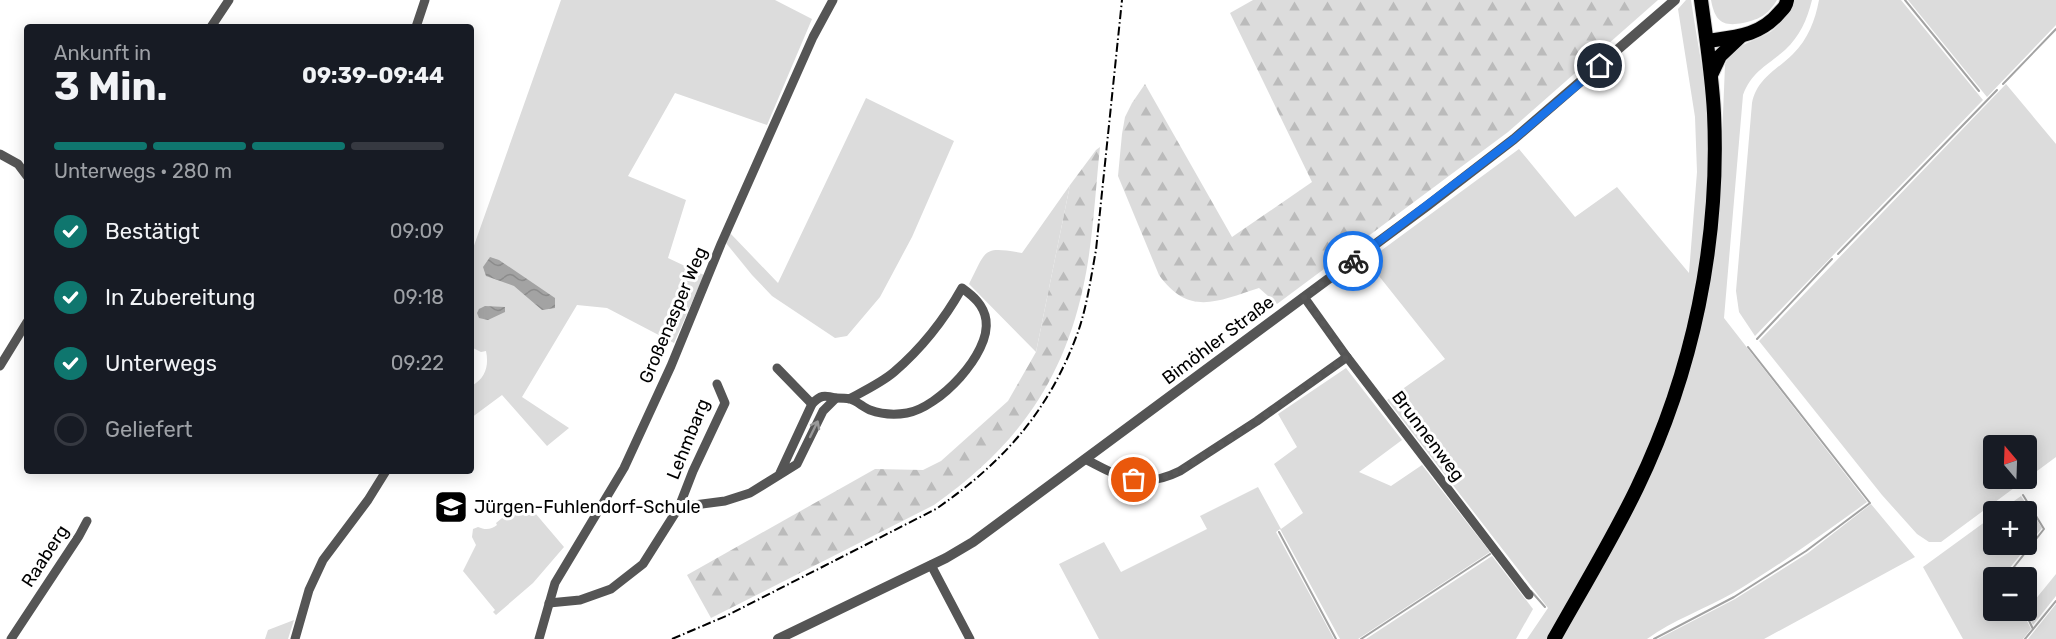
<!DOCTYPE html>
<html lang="de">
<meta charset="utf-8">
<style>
body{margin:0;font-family:Rubik,sans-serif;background:#242831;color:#f1f3f6;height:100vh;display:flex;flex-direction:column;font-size:22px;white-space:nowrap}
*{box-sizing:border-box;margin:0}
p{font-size:20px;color:#9ea1a6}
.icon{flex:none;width:33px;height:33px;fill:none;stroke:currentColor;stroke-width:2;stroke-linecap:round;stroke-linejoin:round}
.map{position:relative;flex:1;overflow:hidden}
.panel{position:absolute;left:24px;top:24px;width:450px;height:450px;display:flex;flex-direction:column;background:#171b24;border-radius:6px;box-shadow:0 3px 15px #0003}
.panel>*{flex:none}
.needle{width:39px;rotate:341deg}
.controls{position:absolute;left:1983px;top:435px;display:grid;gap:12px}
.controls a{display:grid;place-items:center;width:54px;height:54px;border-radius:6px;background:#171b24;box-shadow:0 3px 15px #0003;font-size:30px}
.pin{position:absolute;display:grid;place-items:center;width:51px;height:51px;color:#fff;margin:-26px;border:3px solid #fff;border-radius:50%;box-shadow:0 2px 6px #0007}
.courier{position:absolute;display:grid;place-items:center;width:60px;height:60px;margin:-30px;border:4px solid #1a73e8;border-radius:50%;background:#fff;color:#222;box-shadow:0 2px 8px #0007}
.head em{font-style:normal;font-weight:700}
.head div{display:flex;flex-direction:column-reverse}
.head{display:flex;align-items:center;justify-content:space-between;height:102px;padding:0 30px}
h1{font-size:39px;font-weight:700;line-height:45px}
.bar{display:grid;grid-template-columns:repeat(4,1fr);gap:9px 6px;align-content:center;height:72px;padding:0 30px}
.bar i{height:8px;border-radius:4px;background:#363941}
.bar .selected{background:#0f766e}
.bar p{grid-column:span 4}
ol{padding:0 30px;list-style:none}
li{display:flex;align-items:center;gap:18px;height:66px}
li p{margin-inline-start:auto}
li .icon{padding:6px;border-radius:50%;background:#0f766e;color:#fff;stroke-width:4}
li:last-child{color:#9ea1a6}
li i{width:33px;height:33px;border:3px solid #363941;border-radius:50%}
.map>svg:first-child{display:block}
.green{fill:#dcdcdc;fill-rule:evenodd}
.forest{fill:url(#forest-firs)}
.water{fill:url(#water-waves)}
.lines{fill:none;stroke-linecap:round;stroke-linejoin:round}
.stream{stroke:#a3a3a3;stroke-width:2}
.primary-casing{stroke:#dbdbdb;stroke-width:16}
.minor{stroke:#555;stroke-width:9}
.tertiary{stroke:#555;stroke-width:10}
.primary{stroke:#000;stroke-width:14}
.rail{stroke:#000;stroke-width:2;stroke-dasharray:9 3 1.5 3;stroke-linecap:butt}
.oneway{stroke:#999}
.done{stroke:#595959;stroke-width:6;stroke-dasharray:0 10.8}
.route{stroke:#1a73e8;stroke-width:8}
.labels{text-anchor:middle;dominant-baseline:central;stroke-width:6;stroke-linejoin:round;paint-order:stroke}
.street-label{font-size:18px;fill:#000;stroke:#fff}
.poi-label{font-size:18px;fill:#000;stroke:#fff;text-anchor:start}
</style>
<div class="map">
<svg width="2056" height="639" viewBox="0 0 2056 639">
<defs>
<pattern id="forest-firs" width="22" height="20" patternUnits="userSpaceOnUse" patternTransform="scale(1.5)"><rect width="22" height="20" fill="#dcdcdc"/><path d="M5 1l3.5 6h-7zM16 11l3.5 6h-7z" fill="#bbb"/></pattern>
<pattern id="water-waves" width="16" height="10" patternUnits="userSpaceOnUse" patternTransform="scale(1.5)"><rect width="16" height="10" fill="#a3a3a3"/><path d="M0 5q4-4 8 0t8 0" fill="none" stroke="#8b8b8b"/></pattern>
</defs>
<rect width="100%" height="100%" fill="#fff"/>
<g class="green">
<path d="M561,0H775L812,19L767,125L675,93L628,176L686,200L668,258L704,275L674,343L607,308L577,305L522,397L569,428L547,446L502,395L471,418V386C486,379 489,365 486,351L481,352L471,347V254Z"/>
<path d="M1686,0H1691C1698,48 1709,96 1710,145C1710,161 1708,178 1707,195C1700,306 1670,418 1617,517C1594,558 1569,598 1546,639H1527L1548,608L1387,400L1445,359L1367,261L1519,149L1575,217L1617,187L1689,273L1697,172L1695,117L1678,9Z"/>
<path d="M1711,0H1777C1768,15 1760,19 1743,23C1722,27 1715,21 1711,0Z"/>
<path d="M1793,0H1812C1807,20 1800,36 1785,50C1767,66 1752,71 1743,95L1724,318L1867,502C1823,534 1780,565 1733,593C1705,609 1673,620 1647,639H1561L1646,481L1716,237L1720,188L1725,65C1732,45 1750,43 1767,34C1780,27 1787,14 1793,0Z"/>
<path d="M1819,0H1901L1983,100L1755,336L1739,312L1736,291L1752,103C1757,78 1777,70 1793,54C1808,39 1815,21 1819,0Z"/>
<polygon points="1908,0 2056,0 2056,25 1987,97"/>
<path d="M2006,84L2056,144V457L1941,542H1929L1917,534L1882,495L1759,341ZM1994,446H2026V478H1994Z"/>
<polygon points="866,98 954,141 912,237 880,297 847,336 835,338 772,296 752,275 726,243 730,233 778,283"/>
<path d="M1070,185L1036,352L969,284C987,249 982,246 1022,253Z"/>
<polygon points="1346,368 1402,440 1359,472 1391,486 1422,465 1490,552 1358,639 1340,639 1280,529 1276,532 1334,639 1099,639 1059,564 1104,542 1121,572 1207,529 1200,516 1258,487 1281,529 1303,513 1274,464 1297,447 1278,414"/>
<polygon points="2021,496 2042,528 2004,575 2005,577 1994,578 1994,610 2022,611 2031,629 2023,639 1963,639 1923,567 1993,516 1994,544 2026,544 2026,512 2000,511"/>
<path d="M524,500L564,547L533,583L496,615L493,612L495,610L463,571L476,545L472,537L473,529L478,527C485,530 491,530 497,525L496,523Z"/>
<polygon points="1871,504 1915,557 1764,639 1658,639 1735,599 1808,553"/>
<polygon points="1492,556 1533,609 1516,639 1366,639"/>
<polygon points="2056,574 2056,596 2033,625 2026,611"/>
<polygon points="2056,604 2056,639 2028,639"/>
<polygon points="294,620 288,639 265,639 268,630"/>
</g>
<g class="forest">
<path d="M1253,0H1658L1508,132L1277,304L1259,288C1218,301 1189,317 1159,275L1118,176L1122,134L1125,117L1132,103L1145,84L1232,237L1312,182L1230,13Z"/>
<path d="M1100,147C1095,194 1093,243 1083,288C1062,384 1014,449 934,505L711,618L687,575L875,469L923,470L941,461L1008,401L1036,352L1070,185L1096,150Z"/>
</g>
<g class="water">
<polygon points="490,257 499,260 555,298 555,308 542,310 514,286 486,276 483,267"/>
<polygon points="485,306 505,307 505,312 488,320 479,318 477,313 479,309"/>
</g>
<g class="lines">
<g class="stream">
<polyline points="1905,0 1979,91"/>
<polyline points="2003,84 2056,29"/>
<polyline points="1838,254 1997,90"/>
<polyline points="1757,339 1832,259"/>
<polyline points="1279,532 1336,639"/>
<polyline points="2009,578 2010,572 2044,529 2023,495"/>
<polyline points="1531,591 1545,607"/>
<polyline points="2024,610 2033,629"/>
<polyline points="1361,639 1490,554"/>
<polyline points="1654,639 1734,597 1806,551 1870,503 1748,347"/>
<polyline points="2025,639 2056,601"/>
</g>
<g class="primary-casing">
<g id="primary">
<path d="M1707,41C1736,37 1760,36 1780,12C1784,8 1786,6 1787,0"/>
<polyline points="1711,75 1720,56 1740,37"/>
<path d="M1554,639C1582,589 1612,540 1637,488C1693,372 1720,242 1714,113C1712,75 1706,37 1701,0"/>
</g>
</g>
<g class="minor">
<polyline points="211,27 229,0"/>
<polyline points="416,27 425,0"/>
<polyline points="0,154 18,164 27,176"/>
<polyline points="1304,297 1347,357 1529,595"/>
<polyline points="0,366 27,322"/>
<polyline points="777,368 812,404"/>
<path d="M836,398C840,398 845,398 850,399C857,401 863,407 870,410C881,414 895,415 907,413C938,408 991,354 986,320C984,305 973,296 962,288C944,320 922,348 894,372C881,383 864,391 849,399"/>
<path d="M1085,459C1121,478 1142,490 1180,471L1257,421L1347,357"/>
<path d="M679,507L725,501L750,493L797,464L823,411L836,398C824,395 820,395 812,404L780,473"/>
<polyline points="931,565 970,639"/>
<polyline points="549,603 580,600 611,589 643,564 679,507 693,471 725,403 717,384"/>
<polyline points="11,639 79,536 87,521"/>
<polyline points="295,639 309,590 323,560 368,500 386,471"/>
<polyline points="539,639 555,583 624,468 671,366 721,244 813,37 833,0"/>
</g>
<polyline class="tertiary" points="778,639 946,558 973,542 1427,206 1514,139 1675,0"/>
<use href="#primary" class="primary"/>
<path class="rail" d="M672,639L726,616L936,509C1005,461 1049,411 1078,332C1087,306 1091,277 1096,250L1122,0"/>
</g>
<defs><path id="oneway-shaft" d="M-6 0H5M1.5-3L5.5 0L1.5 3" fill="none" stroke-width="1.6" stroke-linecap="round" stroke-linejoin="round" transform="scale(1.5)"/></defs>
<use class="oneway" href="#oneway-shaft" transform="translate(814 429) rotate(-64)"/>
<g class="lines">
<polyline class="done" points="1134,480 1151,482 1180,471 1257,421 1347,357 1304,297 1353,261"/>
<polyline class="route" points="1353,261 1514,139 1600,66"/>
</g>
<defs>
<g id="school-square" transform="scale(1.725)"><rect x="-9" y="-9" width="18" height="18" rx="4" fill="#000" stroke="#fff"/><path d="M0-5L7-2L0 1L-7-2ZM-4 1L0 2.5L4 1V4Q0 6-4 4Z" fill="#fff"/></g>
</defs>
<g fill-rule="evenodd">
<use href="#school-square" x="451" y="507"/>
</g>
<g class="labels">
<g class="street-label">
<text transform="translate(673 315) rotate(-67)">Großenasper Weg</text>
<text transform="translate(1218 340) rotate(-37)">Bimöhler Straße</text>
<text transform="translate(1428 436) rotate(53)">Brunnenweg</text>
<text transform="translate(688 439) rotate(-68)">Lehmbarg</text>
<text transform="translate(45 556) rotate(-57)">Raaberg</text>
</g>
<g class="poi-label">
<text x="474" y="507">Jürgen-Fuhlendorf-Schule</text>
</g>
</g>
</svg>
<div class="controls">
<a><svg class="needle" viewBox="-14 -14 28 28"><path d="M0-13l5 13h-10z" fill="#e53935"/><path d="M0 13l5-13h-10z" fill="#9ea1a6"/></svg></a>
<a>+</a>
<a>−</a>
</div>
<div class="pin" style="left:1134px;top:480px;background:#ea580c"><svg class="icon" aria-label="bag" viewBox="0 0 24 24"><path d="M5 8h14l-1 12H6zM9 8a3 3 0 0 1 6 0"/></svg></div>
<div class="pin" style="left:1600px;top:66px;background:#1f2937"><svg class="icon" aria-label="home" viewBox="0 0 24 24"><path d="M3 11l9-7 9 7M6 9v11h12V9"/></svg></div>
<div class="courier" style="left:1353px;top:261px"><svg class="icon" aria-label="bike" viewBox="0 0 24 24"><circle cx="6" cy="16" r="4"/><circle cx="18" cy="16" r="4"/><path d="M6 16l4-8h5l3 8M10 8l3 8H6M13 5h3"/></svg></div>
<section class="panel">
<div class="head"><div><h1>3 Min.</h1><p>Ankunft in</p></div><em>09:39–09:44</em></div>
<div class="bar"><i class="selected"></i><i class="selected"></i><i class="selected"></i><i></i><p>Unterwegs · 280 m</p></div>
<ol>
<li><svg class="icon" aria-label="check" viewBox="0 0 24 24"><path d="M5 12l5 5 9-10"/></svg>Bestätigt<p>09:09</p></li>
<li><svg class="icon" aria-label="check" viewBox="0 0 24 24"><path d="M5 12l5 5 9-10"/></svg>In Zubereitung<p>09:18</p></li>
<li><svg class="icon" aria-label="check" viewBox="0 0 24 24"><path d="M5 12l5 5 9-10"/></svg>Unterwegs<p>09:22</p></li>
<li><i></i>Geliefert</li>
</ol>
</section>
</div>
